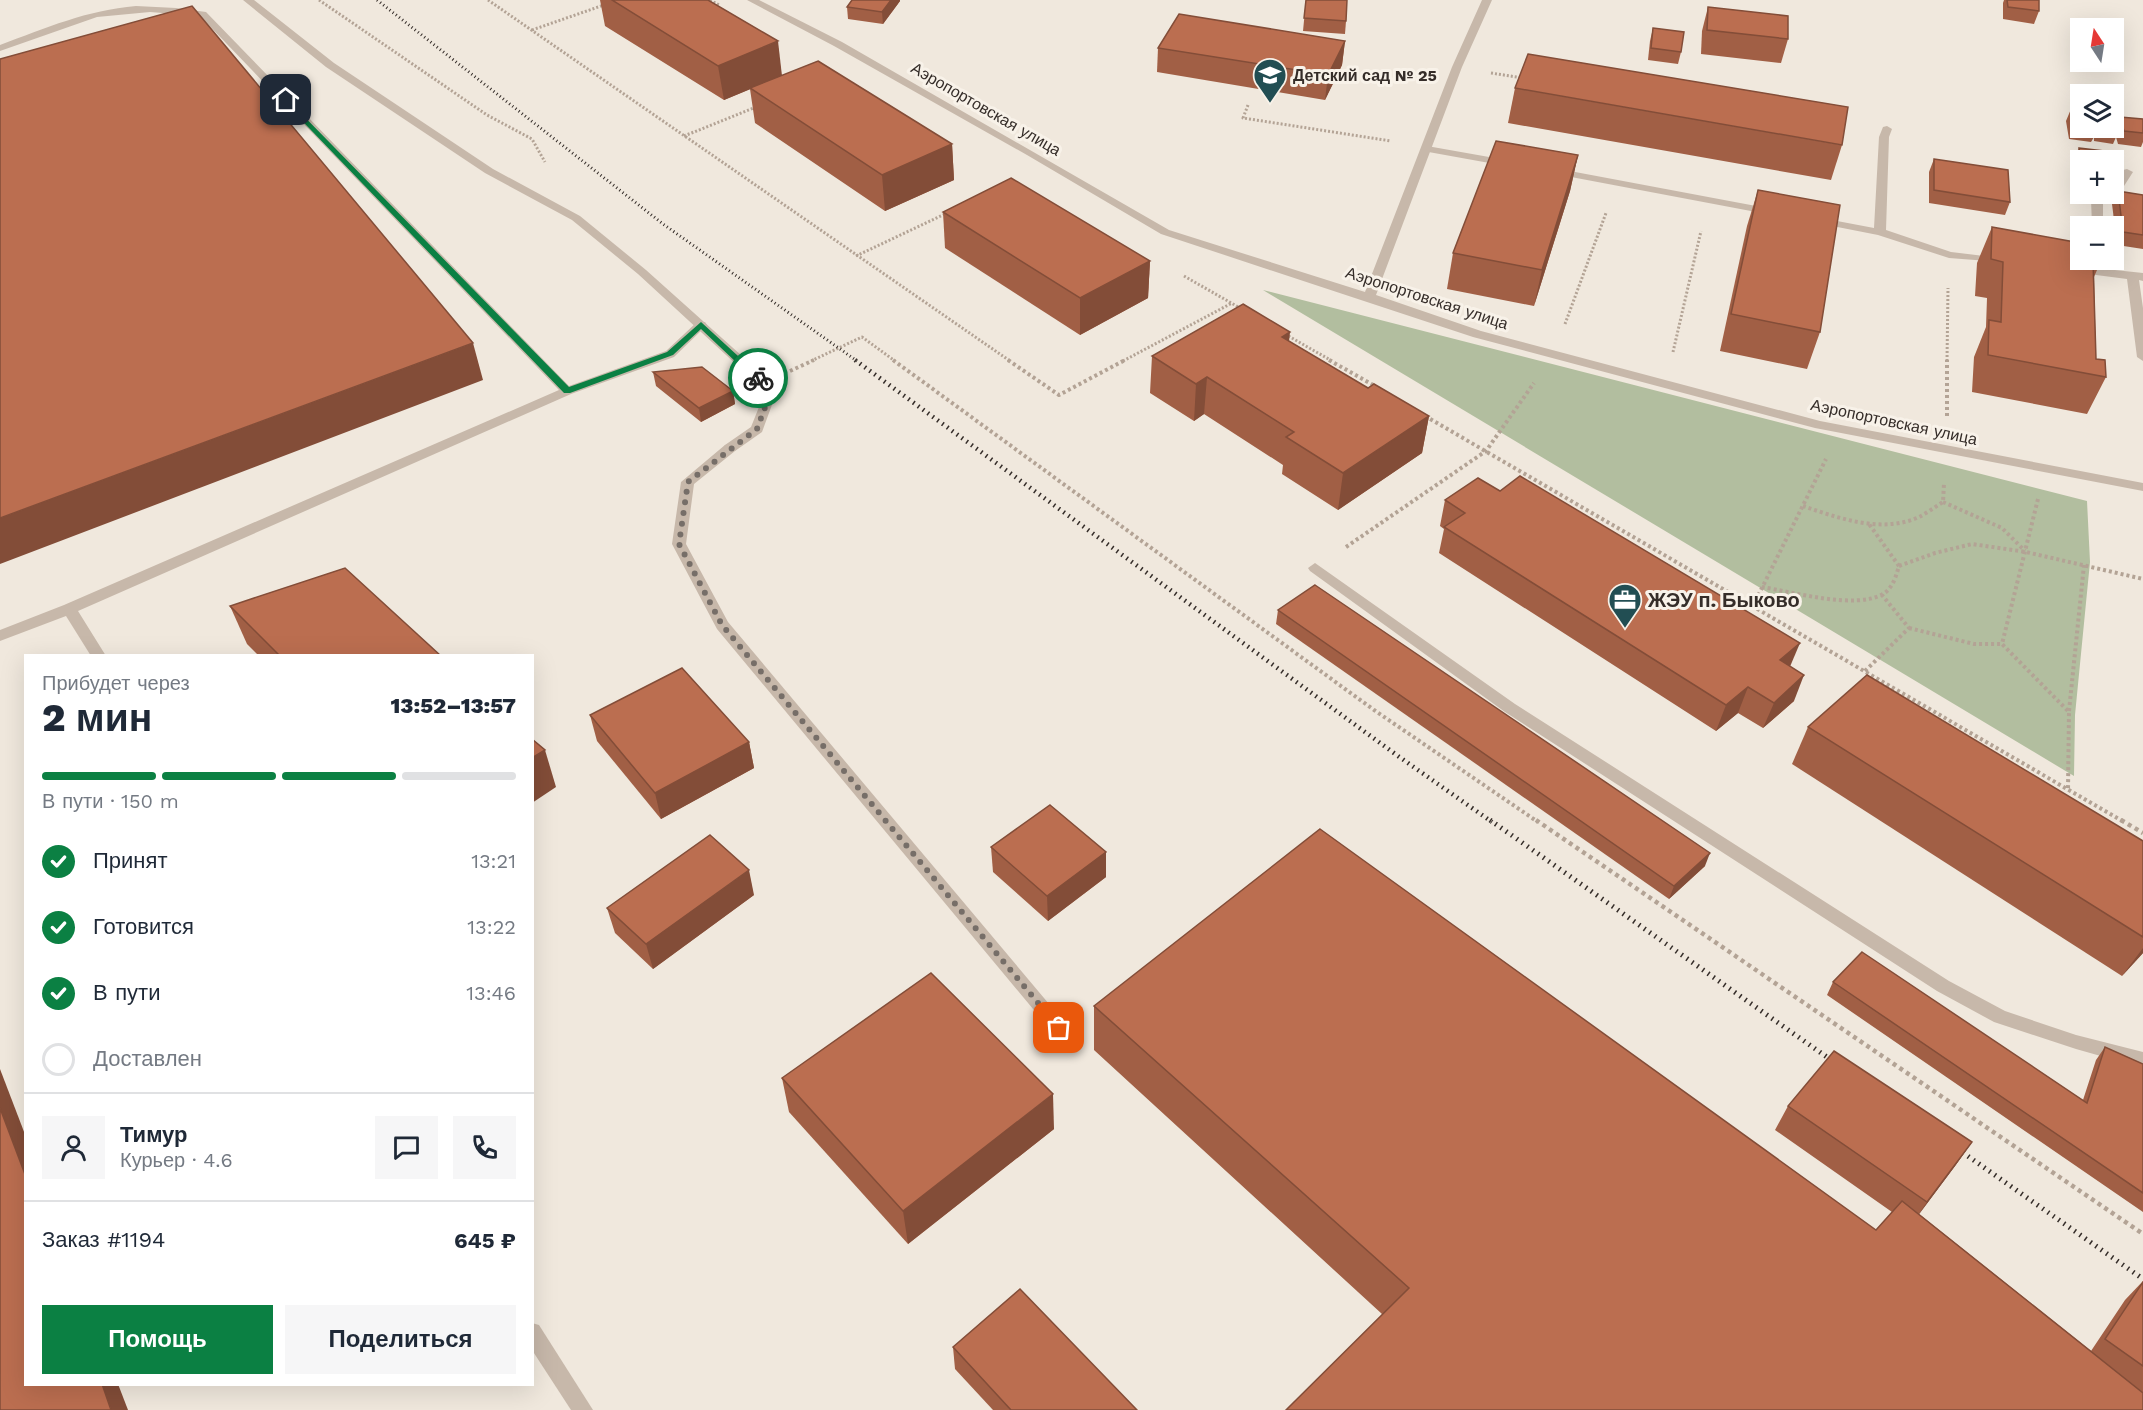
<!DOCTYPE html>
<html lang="ru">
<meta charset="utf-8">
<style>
body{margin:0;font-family:"Work Sans",sans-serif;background:#f6f6f7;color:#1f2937;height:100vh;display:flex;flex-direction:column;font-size:22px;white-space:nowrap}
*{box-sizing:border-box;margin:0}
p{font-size:20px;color:#747a83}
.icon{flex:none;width:33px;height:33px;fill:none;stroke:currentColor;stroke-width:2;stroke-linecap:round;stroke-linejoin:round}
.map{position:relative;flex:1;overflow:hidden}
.details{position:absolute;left:24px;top:654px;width:510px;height:732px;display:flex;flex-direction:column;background:#fff;border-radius:0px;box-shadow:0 6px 24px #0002}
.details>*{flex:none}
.needle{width:39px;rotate:348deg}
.controls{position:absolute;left:2070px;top:18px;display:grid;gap:12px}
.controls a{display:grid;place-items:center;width:54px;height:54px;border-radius:0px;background:#fff;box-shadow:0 6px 24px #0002;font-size:30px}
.pin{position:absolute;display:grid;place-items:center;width:51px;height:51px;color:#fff;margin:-26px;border-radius:12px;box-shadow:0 3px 9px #0006}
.courier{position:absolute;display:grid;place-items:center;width:60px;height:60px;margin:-30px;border:4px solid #0b8043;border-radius:50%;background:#fff;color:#222;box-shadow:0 2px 8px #0007}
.summary em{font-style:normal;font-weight:800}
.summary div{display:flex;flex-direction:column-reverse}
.summary{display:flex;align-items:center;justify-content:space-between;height:102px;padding:0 18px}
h1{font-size:39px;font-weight:800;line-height:45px}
.bar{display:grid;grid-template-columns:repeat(4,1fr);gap:9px 6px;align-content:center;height:72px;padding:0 18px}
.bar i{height:8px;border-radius:4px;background:#e0e1e3}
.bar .on{background:#0b8043}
.bar p{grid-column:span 4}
.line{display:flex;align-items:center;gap:15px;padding:0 18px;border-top:2px solid #e0e1e3}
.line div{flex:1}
.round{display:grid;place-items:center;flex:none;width:63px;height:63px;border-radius:0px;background:#f6f6f7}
ol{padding:0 18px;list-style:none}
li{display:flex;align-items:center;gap:18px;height:66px}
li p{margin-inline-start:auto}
li .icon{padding:6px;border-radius:50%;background:#0b8043;color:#fff;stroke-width:4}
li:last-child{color:#747a83}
li i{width:33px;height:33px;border:3px solid #e0e1e3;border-radius:50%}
.primary-button{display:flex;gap:12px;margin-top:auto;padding:12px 18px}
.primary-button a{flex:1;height:69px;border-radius:0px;background:#0b8043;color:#fff;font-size:24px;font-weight:800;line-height:69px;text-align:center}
.primary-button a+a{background:#f6f6f7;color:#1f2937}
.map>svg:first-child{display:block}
.green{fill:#b2be9f}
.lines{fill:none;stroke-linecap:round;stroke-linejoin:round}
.path-far2{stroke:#b3a395;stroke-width:3;stroke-dasharray:2 2;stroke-linecap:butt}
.path-far1{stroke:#b3a395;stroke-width:4;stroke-dasharray:3 3;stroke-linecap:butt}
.path{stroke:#b3a395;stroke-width:4.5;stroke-dasharray:4 4;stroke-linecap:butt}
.service{fill:#c7b8aa;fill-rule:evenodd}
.minor{fill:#c7b8aa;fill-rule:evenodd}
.rail-far2{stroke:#352d29;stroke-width:3;stroke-dasharray:1 3;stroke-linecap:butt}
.rail-far1{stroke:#352d29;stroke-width:4.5;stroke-dasharray:1.5 4.5;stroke-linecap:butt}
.rail{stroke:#352d29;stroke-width:5;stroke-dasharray:1.5 5;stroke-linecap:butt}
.wall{fill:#a15f45}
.shaded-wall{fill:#834d38}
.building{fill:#bb6e50;stroke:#834d38;stroke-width:1.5}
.route{fill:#0b8043}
.done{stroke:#766e68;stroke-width:6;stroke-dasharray:0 10.8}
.labels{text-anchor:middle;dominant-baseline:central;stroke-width:6;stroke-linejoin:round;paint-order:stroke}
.far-poi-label{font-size:16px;font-weight:bold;fill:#352d29;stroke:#f8f2e9;text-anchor:start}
.far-street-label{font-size:16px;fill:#352d29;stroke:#f8f2e9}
.poi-label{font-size:20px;font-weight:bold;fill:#352d29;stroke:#f8f2e9;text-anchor:start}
</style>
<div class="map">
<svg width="2143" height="1410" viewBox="0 0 2143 1410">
<rect width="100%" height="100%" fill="#f0e8dd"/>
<polygon class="green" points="1263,290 2087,501 2090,562 2075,715 2074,776"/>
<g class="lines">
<g class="path-far2">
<polyline points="319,0 487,115 532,139 545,162"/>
<polyline points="488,0 1010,361"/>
<polyline points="710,0 719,5"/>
<polyline points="532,30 604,5"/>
<polyline points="1491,73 1523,78"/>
<polyline points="1248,105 1243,118 1391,141"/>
<polyline points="684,136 756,107"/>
<polyline points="856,256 947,213"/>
<polyline points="1184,276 1240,308"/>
<polyline points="1565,324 1606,213"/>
<polyline points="1285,334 1332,361"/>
<polyline points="1673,352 1701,231"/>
<polyline points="811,361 862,337 895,361"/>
<polyline points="1123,361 1232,303"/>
<polyline points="1947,361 1948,288"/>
</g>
<g class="path-far1">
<polyline points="893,360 1374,710 1538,822"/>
<polyline points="1008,360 1059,395 1125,360"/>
<polyline points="1329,360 1375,386"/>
<polyline points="790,371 814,360"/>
<polyline points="1425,416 2124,822"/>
<polyline points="1947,416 1947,360"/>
<polyline points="2038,499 2002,644 2069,712 2068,791"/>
<polyline points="1943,502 2002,528 2025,551"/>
<path d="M1803,506C1838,518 1882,534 1919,517C1927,513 1935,507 1943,502L1944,483"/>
<polyline points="1346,547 1486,451 1534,383"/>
<polyline points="1899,566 1935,553 1972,544 2026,552 2143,579"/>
<path d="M1762,587C1793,592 1855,610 1883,594C1893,588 1896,576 1899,566L1869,524"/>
<polyline points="1753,606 1826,459"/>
<polyline points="1909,628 1974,644 2002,644"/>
<polyline points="1865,671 1909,628 1882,595"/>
<polyline points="2069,711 2084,565"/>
</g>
<g class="path">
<polyline points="1536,820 2143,1234"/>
<polyline points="2121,820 2143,833"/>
</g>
<g class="service">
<path d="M136,6L176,8L206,12L569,386L666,351L697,322H705L707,325L674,357L571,394L78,611L106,656H91L66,616L0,641V630L64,605L559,390L200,16L150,12L97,17L0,51V45C46,28 87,10 136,6Z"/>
<polygon points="1887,126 1892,129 1889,137 1886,230 1951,252 2001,258 2001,262 1949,258 1878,235 1812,222 1812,218 1816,217 1874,228 1879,137 1883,127"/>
<polygon points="1427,146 1506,160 1511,163 1506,166 1423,151 1423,147"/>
<polygon points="1554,168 1772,209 1778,212 1772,215 1550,173 1549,171"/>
<polygon points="2127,169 2133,172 2124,186 2114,191 2114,183 2123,170"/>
<polygon points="2097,194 2109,194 2103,200 2103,226 2092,226 2091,199"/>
<polygon points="2077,266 2143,273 2143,281 2139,280 2143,308 2143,361 2137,357 2127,279 2073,272 2073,268"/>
<polygon points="730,444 735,445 737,448 735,451 694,484 686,544 728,622 1065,1023 1068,1028 1065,1033 1059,1035 1053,1033 717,629 672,544 681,482 725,445"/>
<polygon points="1315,563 1515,704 1949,981 2005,1011 2076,1035 2143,1052 2143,1068 2076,1049 1994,1022 1937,991 1505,712 1310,571 1308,568"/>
<polygon points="532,1323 539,1325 593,1410 571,1410 532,1350"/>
</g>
<g class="minor">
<polygon points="243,0 254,0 334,63 493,169 580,216 646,270 761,373 773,402 762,432 735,451 725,451 723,448 725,445 751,427 761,402 751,378 638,274 572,220 485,173 326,67"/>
<polygon points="747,0 759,0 842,42 1169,230 1365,292 1452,67 1482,0 1492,0 1462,67 1376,295 1481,331 1820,421 2143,483 2143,491 1815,428 1473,337 1161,234 1027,155 834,46"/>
</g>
<polyline class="rail-far2" points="377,0 663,224 857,361"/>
<polyline class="rail-far1" points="855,360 1398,756 1492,822"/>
<g class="rail">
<polyline points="1490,820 1841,1067"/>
<polyline points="1952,1145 2143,1279"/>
</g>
</g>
<g class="wall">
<polygon points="600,0 708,0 782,75 952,144 954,180 885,211 755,123 750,89 724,100 605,26"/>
<polygon points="852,0 900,0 900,1 883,24 848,19 847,7"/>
<polygon points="1306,0 1346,21 1345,34 1303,31"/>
<polygon points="2004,0 2007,0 2039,11 2034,24 2003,19 2003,3"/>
<polygon points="1708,7 1788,39 1781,63 1701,54 1702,31"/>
<polygon points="1653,28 1681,52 1678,64 1648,60 1650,41"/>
<polygon points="1345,41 1342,65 1325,100 1157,72 1158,48"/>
<polygon points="1515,88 1842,145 1831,180 1508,123"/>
<polygon points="2071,109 2080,128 2114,128 2117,123 2120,117 2143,119 2143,142 2141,147 2118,144 2116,137 2113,144 2094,141 2094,137 2091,142 2069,139 2066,121"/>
<polygon points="2079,148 2080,160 2080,180 2076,180 2073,160"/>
<polygon points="1578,155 1570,191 1534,306 1447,289 1453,253"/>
<polygon points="1934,159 2010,202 2005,215 1929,203 1929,172"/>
<polygon points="1758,190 1820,332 1807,369 1720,351 1747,226"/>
<polygon points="2118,191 2143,195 2143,249 2117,245 2112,204"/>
<polygon points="943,212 1150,261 1148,298 1080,335 945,248"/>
<polygon points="1992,227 2100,263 2094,277 2096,359 2106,377 2087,414 1972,392 1974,357 1986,327 1987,298 1975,296 1977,263"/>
<polygon points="1289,342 1368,388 1429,416 1422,453 1338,510 1282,474 1283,465 1204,414 1194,421 1150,393 1152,356"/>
<polygon points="653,372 733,391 735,404 701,422 656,386"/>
<polygon points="1445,500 1790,666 1794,701 1763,728 1738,713 1716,731 1439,553 1444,529 1440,526"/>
<polygon points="230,606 441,656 259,656 247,644"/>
<polygon points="1278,610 1705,866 1669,899 1276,624"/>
<polygon points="590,715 749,742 754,768 661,819 597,741"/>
<polygon points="1808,727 2143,841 2143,953 2122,976 1792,764"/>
<polygon points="991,847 1106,852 1106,877 1048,921 993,872"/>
<polygon points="754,895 653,969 615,933 607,908"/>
<polygon points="1833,982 2083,1100 2096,1060 2105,1047 2143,1064 2143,1212 1827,995"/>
<polygon points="1094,1006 1876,1230 1892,1212 1775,1130 1788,1106 1972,1142 1955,1166 1919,1214 2091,1351 2125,1300 2143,1281 2143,1410 1382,1314 1094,1050"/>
<polygon points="782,1078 1054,1129 908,1244 789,1112"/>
<polygon points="953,1347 1137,1410 993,1410 955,1369"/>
</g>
<g class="shaded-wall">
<polygon points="891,0 900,0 900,1 883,24 882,12"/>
<polygon points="778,41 782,76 724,100 718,66"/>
<polygon points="1345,41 1342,65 1325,100 1328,75"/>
<polygon points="952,144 954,180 885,211 882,175"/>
<polygon points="1578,155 1570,191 1534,306 1542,270"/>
<polygon points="1150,261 1148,298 1080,335 1080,298"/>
<polygon points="1290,332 1286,369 1282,337"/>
<polygon points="473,343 483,380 0,564 0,518"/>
<polygon points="1207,377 1204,414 1194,421 1196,384"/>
<polygon points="733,391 735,404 701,422 699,408"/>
<polygon points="1429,416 1422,453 1338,510 1343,473"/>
<polygon points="1800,643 1789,669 1780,660"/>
<polygon points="1804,675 1794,701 1763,728 1774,703"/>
<polygon points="1748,687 1738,713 1716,731 1726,705"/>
<polygon points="749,742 754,768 661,819 655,793"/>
<polygon points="545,750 556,787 532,803 532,758"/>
<polygon points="1106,852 1106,877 1048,921 1047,896"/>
<polygon points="1710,853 1705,866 1669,899 1674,886"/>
<polygon points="749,870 754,895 653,969 646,944"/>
<polygon points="2143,948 2143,953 2122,976"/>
<polygon points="0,1069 26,1137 26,1177 0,1108"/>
<polygon points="1053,1094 1054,1129 908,1244 903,1211"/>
<polygon points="1972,1142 1955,1166 1911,1225 1927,1202"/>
<polygon points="102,1384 118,1384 128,1410 111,1410"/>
</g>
<g class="building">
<polygon points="612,0 708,0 778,41 718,66"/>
<polygon points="852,0 891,0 882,12 847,7"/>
<polygon points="1306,0 1347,0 1346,21 1304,18"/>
<polygon points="2007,0 2039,0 2039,11 2008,7"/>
<polygon points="192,6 473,343 0,518 0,59"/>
<polygon points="1708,7 1788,16 1788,39 1707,30"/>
<polygon points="1179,14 1345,41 1328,75 1158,48"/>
<polygon points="1653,28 1684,32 1681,52 1651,48"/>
<polygon points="1528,54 1848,107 1842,145 1515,88"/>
<polygon points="818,61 952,144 882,175 750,88"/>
<polygon points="2071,109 2080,110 2080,127 2075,127"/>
<polygon points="2114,115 2116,115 2119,131 2100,129 2100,128 2114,128"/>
<polygon points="2120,117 2143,119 2143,133 2124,131"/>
<polygon points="2082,128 2097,128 2097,130"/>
<polygon points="1496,141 1578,155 1542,270 1453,253"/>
<polygon points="2079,148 2104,151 2105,160 2081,160"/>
<polygon points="1934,159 2008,170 2010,202 1934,190"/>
<polygon points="1011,178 1150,261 1080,298 943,212"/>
<polygon points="1758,190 1840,205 1820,332 1731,314"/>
<polygon points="2118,191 2143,195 2143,235 2123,232"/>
<polygon points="1992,227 2080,243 2080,260 2100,260 2100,263 2093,261 2096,359 2105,360 2106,377 1988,355 1989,320 2001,322 2003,262 1991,259"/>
<polygon points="1243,304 1290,332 1282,337 1368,388 1374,384 1429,416 1343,473 1286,437 1294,432 1207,377 1196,384 1152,356"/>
<polygon points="702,367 733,391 699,408 653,372"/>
<polygon points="1520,476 1800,643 1780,660 1804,675 1774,703 1748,687 1726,705 1444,527 1465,513 1445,500 1478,478 1500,491"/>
<polygon points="345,568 441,656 280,656 230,606"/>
<polygon points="1315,585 1710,853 1674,886 1278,610"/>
<polygon points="682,668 749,742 655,793 590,715"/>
<polygon points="1867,675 2143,841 2143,937 1808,727"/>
<polygon points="532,739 545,750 532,758"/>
<polygon points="1050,805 1106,852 1047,896 991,847"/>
<polygon points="1320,829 1876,1230 1902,1201 2143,1393 2143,1410 1286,1410 1409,1288 1094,1006"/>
<polygon points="710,835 749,870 646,944 607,908"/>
<polygon points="1862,952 2087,1103 2105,1047 2143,1064 2143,1193 1833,982"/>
<polygon points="931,973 1053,1094 903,1211 782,1078"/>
<polygon points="1834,1051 1972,1142 1927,1202 1788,1106"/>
<polygon points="0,1108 26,1177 26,1384 102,1384 111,1410 0,1410"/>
<polygon points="2143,1282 2143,1366 2105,1339"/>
<polygon points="1020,1289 1137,1410 1011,1410 953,1347"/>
</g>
<polygon class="route" points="286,98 569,387 667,352 701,322 762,378 755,380 701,329 673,355 570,393 564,393 283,101"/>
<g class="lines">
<polyline class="done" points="758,378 767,402 757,429 688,482 679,544 722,625 1059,1028"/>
</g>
<defs>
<g id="school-pin" transform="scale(1.725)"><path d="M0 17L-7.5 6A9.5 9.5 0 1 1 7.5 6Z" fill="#224e53" stroke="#f8f2e9"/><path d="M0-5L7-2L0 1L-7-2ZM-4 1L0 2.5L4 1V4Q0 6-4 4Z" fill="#fff"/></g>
<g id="office-pin" transform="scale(1.725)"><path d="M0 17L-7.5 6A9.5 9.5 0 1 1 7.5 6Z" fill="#224e53" stroke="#f8f2e9"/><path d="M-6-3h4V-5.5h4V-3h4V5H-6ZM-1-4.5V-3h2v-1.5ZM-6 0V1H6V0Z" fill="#fff"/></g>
</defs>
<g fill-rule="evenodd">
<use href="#school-pin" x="1270" y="75"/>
<use href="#office-pin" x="1625" y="600"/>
</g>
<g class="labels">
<g class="far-poi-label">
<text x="1293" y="75">Детский сад № 25</text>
</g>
<g class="far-street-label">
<text transform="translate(986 109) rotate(30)">Аэропортовская улица</text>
<text transform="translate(1427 298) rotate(18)">Аэропортовская улица</text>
<text transform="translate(1894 422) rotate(12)">Аэропортовская улица</text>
</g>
<g class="poi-label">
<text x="1648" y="600">ЖЭУ п. Быково</text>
</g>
</g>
</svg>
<div class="controls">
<a><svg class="needle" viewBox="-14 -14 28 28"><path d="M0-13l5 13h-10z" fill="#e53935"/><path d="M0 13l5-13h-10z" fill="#747a83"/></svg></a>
<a><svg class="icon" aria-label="layers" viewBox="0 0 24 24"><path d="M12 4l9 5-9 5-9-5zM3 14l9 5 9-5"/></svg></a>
<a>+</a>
<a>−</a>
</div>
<div class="pin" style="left:1059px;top:1028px;background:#ea580c"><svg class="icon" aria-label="bag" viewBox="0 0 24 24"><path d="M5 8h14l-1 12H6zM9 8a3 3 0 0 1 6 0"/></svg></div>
<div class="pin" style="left:286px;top:100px;background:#1f2937"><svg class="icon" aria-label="home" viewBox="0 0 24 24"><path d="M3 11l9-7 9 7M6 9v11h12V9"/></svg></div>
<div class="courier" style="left:758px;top:378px"><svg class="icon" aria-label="bike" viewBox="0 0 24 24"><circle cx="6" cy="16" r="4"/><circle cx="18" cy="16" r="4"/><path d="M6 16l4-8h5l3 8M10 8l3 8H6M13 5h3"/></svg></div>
<section class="details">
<div class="summary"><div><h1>2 мин</h1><p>Прибудет через</p></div><em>13:52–13:57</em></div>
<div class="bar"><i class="on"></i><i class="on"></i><i class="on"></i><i></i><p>В пути · 150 m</p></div>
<ol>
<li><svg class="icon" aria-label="check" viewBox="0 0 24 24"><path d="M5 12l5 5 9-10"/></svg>Принят<p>13:21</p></li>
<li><svg class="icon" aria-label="check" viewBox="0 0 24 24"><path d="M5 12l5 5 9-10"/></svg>Готовится<p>13:22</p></li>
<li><svg class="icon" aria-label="check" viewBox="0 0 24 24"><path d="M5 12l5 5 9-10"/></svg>В пути<p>13:46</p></li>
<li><i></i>Доставлен</li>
</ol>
<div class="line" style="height:108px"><a class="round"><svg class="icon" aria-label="person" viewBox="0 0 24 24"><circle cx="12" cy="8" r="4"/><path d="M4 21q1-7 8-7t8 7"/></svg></a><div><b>Тимур</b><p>Курьер · 4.6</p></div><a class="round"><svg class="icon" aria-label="chat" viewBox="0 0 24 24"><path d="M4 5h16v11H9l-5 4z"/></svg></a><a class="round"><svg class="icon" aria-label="phone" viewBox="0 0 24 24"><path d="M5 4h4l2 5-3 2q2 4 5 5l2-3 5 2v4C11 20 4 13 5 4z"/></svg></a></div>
<div class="line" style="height:78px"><div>Заказ #1194</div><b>645 ₽</b></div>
<div class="primary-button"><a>Помощь</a><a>Поделиться</a></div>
</section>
</div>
